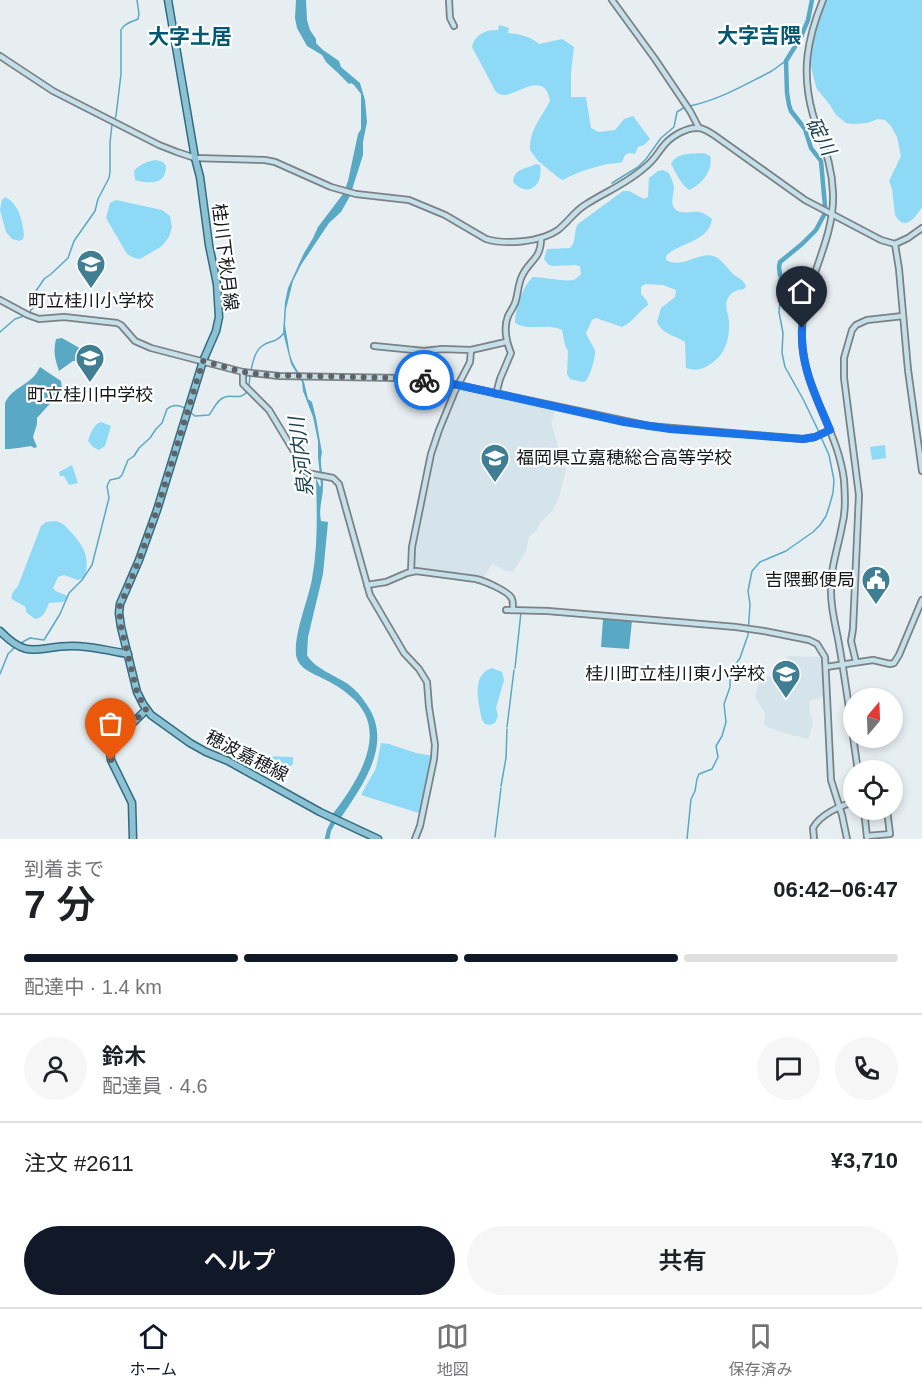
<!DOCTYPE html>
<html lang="ja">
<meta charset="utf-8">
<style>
body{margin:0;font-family:Arial,"Noto Sans JP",sans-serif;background:#f6f6f6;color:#202124;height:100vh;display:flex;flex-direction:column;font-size:22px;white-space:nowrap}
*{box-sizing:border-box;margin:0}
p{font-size:20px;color:#757577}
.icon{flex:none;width:33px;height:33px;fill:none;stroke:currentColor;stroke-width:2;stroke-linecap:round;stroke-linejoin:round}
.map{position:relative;height:839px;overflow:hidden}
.drawer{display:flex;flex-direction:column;background:#fff;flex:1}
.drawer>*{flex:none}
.needle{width:39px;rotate:19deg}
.controls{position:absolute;left:843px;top:688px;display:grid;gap:12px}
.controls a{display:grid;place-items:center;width:60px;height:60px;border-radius:50%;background:#fff;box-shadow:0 3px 9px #0003;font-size:30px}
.pin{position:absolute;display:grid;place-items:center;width:51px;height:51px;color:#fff;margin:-62px -26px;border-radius:50% 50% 50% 0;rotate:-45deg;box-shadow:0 0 6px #0007}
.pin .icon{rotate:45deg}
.courier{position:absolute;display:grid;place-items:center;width:60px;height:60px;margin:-30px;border:4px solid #1a73e8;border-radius:50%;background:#fff;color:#222;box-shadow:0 2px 8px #0007}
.headline em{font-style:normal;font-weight:600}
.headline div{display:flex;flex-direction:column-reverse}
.headline{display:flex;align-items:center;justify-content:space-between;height:102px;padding:0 24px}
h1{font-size:39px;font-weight:600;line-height:45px}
.bar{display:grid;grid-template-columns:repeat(4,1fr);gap:9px 6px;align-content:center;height:72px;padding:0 24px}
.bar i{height:8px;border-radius:4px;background:#e0e0e0}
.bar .current{background:#111827}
.bar p{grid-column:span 4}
.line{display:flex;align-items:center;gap:15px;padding:0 24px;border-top:2px solid #e0e0e0}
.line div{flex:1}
.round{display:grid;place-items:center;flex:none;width:63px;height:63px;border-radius:32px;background:#f6f6f6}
.button{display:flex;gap:12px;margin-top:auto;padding:12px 24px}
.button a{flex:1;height:69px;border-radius:36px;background:#111827;color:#fff;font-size:24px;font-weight:600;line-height:69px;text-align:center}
.button a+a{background:#f6f6f6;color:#202124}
.menu{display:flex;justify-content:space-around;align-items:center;height:84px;border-top:2px solid #e0e0e0;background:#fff;font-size:16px;color:#757577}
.menu a{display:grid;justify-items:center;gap:3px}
.menu .current{color:#111827}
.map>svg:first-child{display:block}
.built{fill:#d4e4ea}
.green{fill:#8ed9f5}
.water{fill:#59a9c5}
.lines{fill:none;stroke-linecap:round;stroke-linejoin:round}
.stream{stroke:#59a9c5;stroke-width:1.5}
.river{stroke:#59a9c5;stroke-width:4.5}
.secondary-casing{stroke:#7b8184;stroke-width:8}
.primary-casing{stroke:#316c80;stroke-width:9}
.secondary{stroke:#c6e0e9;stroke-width:4.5}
.primary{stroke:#8cc2d4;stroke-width:6}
.done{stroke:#5f6365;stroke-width:6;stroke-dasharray:0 10.8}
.route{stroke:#1a73e8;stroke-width:8}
.labels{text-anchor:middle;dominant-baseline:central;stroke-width:4.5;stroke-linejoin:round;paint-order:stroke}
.street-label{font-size:18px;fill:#161819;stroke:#fff}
.poi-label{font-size:18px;fill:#161819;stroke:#fff}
.water-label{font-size:20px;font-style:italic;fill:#1f4451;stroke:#fff}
.quarter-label{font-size:21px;font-weight:bold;fill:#015870;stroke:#fff}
</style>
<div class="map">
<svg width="922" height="839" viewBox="0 0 922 839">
<rect width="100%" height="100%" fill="#e7eef1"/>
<g class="built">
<polygon points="461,389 554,410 554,417 551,423 566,470 559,497 553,510 540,523 537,530 529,537 526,551 513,572 504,570 492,564 483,578 414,568 416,535 432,462 438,441"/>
<polygon points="787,656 822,657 824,697 809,701 810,715 812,716 813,723 809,738 807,739 781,732 764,725 765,713 755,697 758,685 768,676 775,677 777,674 777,668 787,659"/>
</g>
<g class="green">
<path d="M826,0H922V207C915,218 905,232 895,215L892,189L889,181L901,156L897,137L891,126L885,120L878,119L867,123L853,124L846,123L836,115L830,105L817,89L815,83L809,59L816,25Z"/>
<path d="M499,25L509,28L508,33C519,34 530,36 539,44L562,39L574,47L571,73V97H586L591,128L599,132L615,130L624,119L633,116L650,139L644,145L638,147L635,154L629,153L625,155L622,162C616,164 613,163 607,164C592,168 576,172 563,180L559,178L538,161L530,150C529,131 541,118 550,101C545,71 520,93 505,95C501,95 499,94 496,92L472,47C474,35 486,29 498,30Z"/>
<path d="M704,153L710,156C714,170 701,185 689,190C681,184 676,173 671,164C677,152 692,154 704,153Z"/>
<path d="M156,160L163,162L166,166C166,185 150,184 135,180L134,171C140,164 148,161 156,160Z"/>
<path d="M536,164L540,165C544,184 529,199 513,182C515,167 525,170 536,164Z"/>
<path d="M663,170L669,173C671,178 673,182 674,187C674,193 671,200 673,206C677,216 692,211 699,212C704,213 708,216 712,219C709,242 680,242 666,256V260C683,270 700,249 716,257C722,260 728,269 733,274C738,278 743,279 746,286L744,289C737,290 732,291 728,298C724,305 728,313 729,321C730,339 725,356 709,365C701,370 695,371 686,368L685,342C675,335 663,335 657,322L661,308L675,297L676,290L663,285L645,284L641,287V294L647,301L648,305C638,312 633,322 622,327L596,318L592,320L586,333C588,339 593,345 595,351C596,355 590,376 587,379C586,381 585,381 583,382L570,379L567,374L568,351L565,345L562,330C548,322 529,332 515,323C515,310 523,285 533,277C543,277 565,282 573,280C576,279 579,276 581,274L580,266L575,265L553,266L549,265L544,259L547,249L570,248C577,241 573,232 578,224L623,191H629L644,199L648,197L649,178L658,171Z"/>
<path d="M5,197C19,204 22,220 24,235L23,239L20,241L12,239L6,232L0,210L2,200Z"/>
<polygon points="116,200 162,210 170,216 172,227 169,237 162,246 140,259 134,258 127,254 106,218 110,203"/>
<path d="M101,422L111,426L105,446L99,450L93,447L88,441C90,434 94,424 101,422Z"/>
<polygon points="885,445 886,458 872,460 870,447"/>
<polygon points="72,465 78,483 69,485 64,476 60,476 59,472"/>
<path d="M56,521C65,524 65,526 71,532C84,547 90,556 85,577L78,580L64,575L58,577L53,588C56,593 63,593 67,596V599L63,602L49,603C46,610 44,618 35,619L26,612V608C22,603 16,603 11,598L13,592L18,586L41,526L46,522Z"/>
<path d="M492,668L502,672L504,680L496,708L498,716L495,723L490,725L485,724L482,720C479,703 470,675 492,668Z"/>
<polygon points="381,743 389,744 416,753 433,756 422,814 361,795 376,768"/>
<polygon points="262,756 293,757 293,764 285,769 282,768 271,769 261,766"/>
</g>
<g class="water">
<path d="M296,0H306L307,20L310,30L316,39V43L323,50L339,61L341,67L360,83L365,100L367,122L363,142V155L350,196L341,212L329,223L301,265L293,281L286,309L285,325L290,355L293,363L304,382L308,399L312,402L316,418L322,453C319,463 323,472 323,482C324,496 318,507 321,521L328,522L323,574L308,637L307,655C314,668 336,676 348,684C356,690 362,697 367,705C394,744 362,786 340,819L332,815C357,782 393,730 349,695C341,688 332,683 322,678C312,673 298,668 296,655C294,633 308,601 312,579C318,546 317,512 316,478L320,487L321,485L318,457V441L313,417L303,391L302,382L291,364L283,332L285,302L288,288L304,253L313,238L318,227L343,194L348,181L358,134L361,129V94L354,85L351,83L349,84L338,73L326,62L322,55L307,46L297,28L295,18Z"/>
<path d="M62,338L83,350L77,361H73L59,371C55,359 53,352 56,339Z"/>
<path d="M40,367L61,381L62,390L59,398L56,397L37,418V424L33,437L37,447L34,448L31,446C22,447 15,449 5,449V403C11,389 26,386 35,375C37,373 38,370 40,367Z"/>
<polygon points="603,619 632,621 629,649 601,647"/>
</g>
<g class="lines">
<g class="stream">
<path d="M690,106C719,100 744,85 770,72C776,69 780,64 786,61"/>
<polyline points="612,183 638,167 646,159 661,138 674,127 677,112 685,107"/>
<polyline points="780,275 777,290 780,302 779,312 783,333 782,353 785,367 803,399 819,432"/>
<path d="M29,313L34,306L36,300V291L44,279L51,274L68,258L74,241L95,211L98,199L109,178L110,172V143L112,124L116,116L121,74V30C124,23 132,22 138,19L139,14L137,0"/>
<polyline points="0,332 15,319 24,316"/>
<path d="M251,370C253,362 255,351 262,346C271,339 274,345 284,333"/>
<polyline points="249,387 250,375"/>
<path d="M190,412L195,416L209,415C214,409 217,399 225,397C235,394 239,401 248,391"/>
<polyline points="537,613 599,618"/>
<path d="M19,644L30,638L44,640L60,614L69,593L82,580L92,565L109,498L107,486L110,480L119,478L122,475L128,460L134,456L139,448L150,438L156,429L162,423L167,409C173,404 180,405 186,409"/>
<polyline points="515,668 521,612"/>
<polyline points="0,674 8,654 15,647"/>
<polyline points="507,727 514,670"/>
<polyline points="501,786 506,758 507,729"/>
<polyline points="495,837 501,788"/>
<polyline points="687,839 691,799 695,791 697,779 699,774 712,769 718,757 716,746 722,736 726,722 724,704 730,687 730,675 733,668 740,658 748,635 750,604 748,591 752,571 760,562 786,551 813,532 820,525 826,516 829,507 833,493 834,480 829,455 821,437"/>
</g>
<g class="river">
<polyline points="780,275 779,267 780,262 802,244 816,230 824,215 825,206 821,161 811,148 805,129 791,111 789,105 787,93 786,61 801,37 808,20 812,0"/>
<polyline points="327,839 329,830 336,817"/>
</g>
<g class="secondary-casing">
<g id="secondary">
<polyline points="449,0 450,18 454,26"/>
<polyline points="612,0 655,59 690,111 699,128"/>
<path d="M823,0C807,39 801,73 813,115C822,143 832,162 833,193C835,244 800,287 802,338C803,389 838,430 844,480C845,495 846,511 842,526C838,548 830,569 831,592C831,612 837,630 840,650C847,690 852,731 858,771"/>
<path d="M0,56L53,91L159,145L177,152L195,158L265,160L275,162L331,187L356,194L409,200L445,215L486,239C506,245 541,242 558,230C568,222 575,211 585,205C605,192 626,184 644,168C655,160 657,153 665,144C672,136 687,127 698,128C704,128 709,132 714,135L805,200L881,240L895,244L908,238L922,228"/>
<polyline points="895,244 899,269 908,370 922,471"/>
<polyline points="0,300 28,315 39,319 64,317 117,323 121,325 135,341 151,348 243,372 279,376 401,378 458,385 649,426 803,439 815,437 830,430"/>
<polyline points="374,346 424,351 442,349 471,350 506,342"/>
<polyline points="243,372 243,384 269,410 307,473 333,478 339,484 370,595 404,653 419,669 427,682 429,707 435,745 434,759 420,826 415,839"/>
<path d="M496,394L500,379L511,353C506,341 503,329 508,316C510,312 513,308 515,303C518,295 518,284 522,276C530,259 541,260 541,238"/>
<polyline points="411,571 412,547 431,454 439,430 455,391 470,362 471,350"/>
<path d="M367,585L386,582L407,573L416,571L476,579C484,581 509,591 512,599C513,600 513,609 513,610"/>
<polyline points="506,610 548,611 736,627 764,631 809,640 817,644 825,657 831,780 842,815 847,839"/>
<polyline points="856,662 851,641 853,629 859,495 844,378 844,358 852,330 856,325 867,320 903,316"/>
<polyline points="826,667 873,660 890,664 894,663 899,655 922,600"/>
<polyline points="864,810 867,837"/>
<polyline points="867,836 890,834 887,810"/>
<path d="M814,839L813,828C820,815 839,806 854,802"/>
</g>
</g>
<g class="primary-casing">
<g id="primary">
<polyline points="168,0 195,158 200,177 209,245 217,284 219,317 216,331 203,361 157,510 139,560 120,604 119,613 121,627 137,692 143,704 151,715 190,743 206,752 228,761 320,812 378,839"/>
<path d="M0,631C29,661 37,646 72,646C91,646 110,651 128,654"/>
<polyline points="133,839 132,803 111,760 110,751 114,741 146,710"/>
</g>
</g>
<use href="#secondary" class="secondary"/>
<use href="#primary" class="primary"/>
</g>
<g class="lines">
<polyline class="done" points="111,760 110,751 114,741 146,710 137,692 121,627 119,608 139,560 157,510 203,361 243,372 265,375 401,378 424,380"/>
<path class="route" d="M424,380L458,385L624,422L670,429L803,439L815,437L830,430C816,396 800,367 802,328"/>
</g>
<defs>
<g id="school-pin" transform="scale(1.5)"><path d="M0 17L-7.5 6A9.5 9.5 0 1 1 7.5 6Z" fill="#407e94" stroke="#fff"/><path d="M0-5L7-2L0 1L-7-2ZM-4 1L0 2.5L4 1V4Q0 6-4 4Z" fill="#fff"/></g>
<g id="civic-pin" transform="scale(1.5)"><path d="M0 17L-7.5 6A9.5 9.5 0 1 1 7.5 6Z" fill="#407e94" stroke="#fff"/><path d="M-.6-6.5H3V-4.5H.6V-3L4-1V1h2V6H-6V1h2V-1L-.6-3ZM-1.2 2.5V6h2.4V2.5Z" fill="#fff"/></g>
</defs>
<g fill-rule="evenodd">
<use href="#school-pin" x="91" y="264"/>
<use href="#school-pin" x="90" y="358"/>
<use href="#school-pin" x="495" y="458"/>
<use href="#civic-pin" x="876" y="580"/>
<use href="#school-pin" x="786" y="674"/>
</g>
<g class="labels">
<g class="street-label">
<text transform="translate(225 257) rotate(83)">桂川下秋月線</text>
<text transform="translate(247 756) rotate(27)">穂波嘉穂線</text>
</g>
<g class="poi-label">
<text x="91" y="301">町立桂川小学校</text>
<text x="90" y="395">町立桂川中学校</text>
<text x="516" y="458" text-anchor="start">福岡県立嘉穂総合高等学校</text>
<text x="855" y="580" text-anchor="end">吉隈郵便局</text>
<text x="765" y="674" text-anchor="end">桂川町立桂川東小学校</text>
</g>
<g class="water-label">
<text transform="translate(821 136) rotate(62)">碇川</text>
<text transform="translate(301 457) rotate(-97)">泉河内川</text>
</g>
<g class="quarter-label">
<text x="759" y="35">大字吉隈</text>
<text x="190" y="36">大字土居</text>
</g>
</g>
</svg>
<div class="controls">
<a><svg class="needle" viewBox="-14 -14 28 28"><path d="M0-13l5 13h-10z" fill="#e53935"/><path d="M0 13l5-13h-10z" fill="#757577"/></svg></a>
<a><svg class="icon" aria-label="locate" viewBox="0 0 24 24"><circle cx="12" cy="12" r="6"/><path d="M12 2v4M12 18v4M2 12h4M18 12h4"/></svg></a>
</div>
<div class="pin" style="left:111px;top:760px;background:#ea580c"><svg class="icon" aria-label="bag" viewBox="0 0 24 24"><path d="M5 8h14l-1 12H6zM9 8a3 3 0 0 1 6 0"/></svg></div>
<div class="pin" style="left:802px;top:328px;background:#1f2937"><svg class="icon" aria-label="home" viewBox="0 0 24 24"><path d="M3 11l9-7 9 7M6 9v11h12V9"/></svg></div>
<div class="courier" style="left:424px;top:380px"><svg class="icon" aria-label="bike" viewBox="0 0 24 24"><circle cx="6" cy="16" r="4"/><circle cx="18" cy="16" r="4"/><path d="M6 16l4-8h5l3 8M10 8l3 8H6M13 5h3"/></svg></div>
</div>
<section class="drawer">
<div class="headline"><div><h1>7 分</h1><p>到着まで</p></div><em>06:42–06:47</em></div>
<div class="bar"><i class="current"></i><i class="current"></i><i class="current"></i><i></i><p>配達中 · 1.4 km</p></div>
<div class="line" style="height:108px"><a class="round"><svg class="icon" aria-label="person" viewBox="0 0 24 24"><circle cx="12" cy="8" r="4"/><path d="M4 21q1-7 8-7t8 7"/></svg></a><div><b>鈴木</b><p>配達員 · 4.6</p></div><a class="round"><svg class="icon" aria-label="chat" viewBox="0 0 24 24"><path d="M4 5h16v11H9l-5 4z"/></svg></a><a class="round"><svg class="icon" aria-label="phone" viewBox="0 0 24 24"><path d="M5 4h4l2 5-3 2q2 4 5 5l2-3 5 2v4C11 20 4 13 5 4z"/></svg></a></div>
<div class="line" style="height:78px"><div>注文 #2611</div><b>¥3,710</b></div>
<div class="button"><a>ヘルプ</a><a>共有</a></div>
</section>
<nav class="menu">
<a class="current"><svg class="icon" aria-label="home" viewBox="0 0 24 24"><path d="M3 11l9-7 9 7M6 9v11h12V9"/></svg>ホーム</a>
<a><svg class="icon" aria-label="map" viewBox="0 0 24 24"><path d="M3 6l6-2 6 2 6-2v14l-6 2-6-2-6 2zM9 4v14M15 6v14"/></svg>地図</a>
<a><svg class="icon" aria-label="saved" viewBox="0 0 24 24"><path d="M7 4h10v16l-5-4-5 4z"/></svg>保存済み</a>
</nav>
